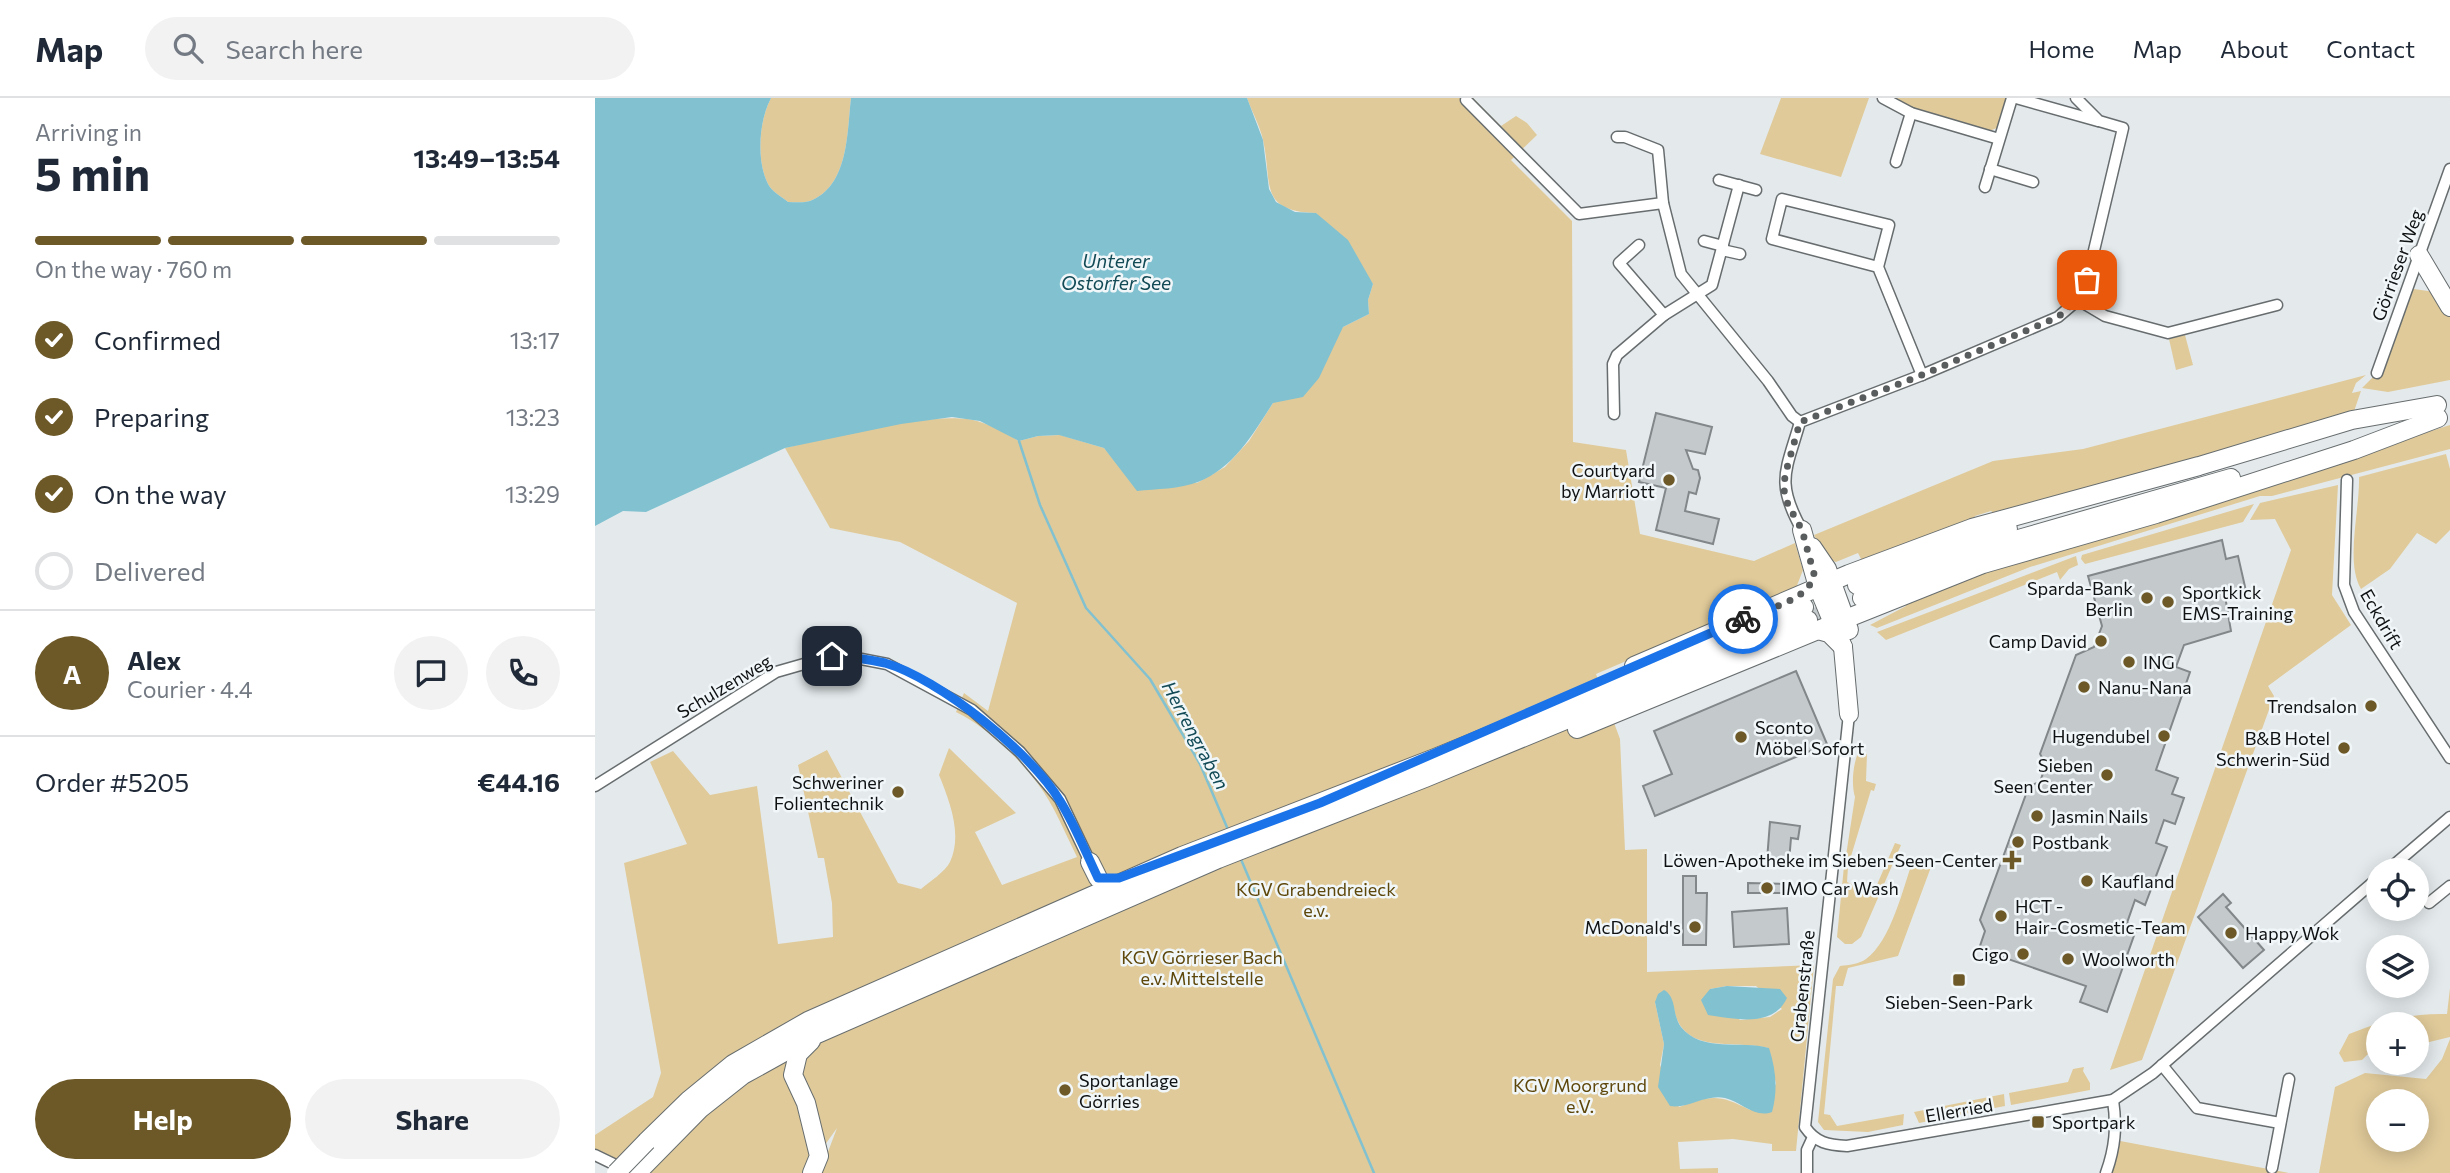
<!DOCTYPE html>
<meta charset="utf-8">
<style>
body{margin:0;font-family:Commissioner,sans-serif;background:#f2f2f3;color:#1f2937;height:100vh;display:flex;flex-direction:column;font-size:26px;white-space:nowrap}
*{box-sizing:border-box;margin:0}
p{font-size:23px;color:#747a83}
.icon{flex:none;width:38px;height:38px;fill:none;stroke:currentColor;stroke-width:2;stroke-linecap:round;stroke-linejoin:round}
.map{position:relative;flex:1;overflow:hidden}
.side{display:flex;flex-direction:column;background:#fff;width:595px}
.side>*{flex:none}
.controls{position:absolute;left:1771px;top:760px;display:grid;gap:14px}
.controls a{display:grid;place-items:center;width:63px;height:63px;border-radius:50%;background:#fff;box-shadow:0 4px 18px #0003;font-size:35px}
.pin{position:absolute;display:grid;place-items:center;width:60px;height:60px;color:#fff;margin:-30px;border-radius:14px;box-shadow:0 4px 10px #0006}
.courier{position:absolute;display:grid;place-items:center;width:70px;height:70px;margin:-35px;border:5px solid #1a73e8;border-radius:50%;background:#fff;color:#222;box-shadow:0 2px 9px #0007}
.head em{font-style:normal;font-weight:700}
.head div{display:flex;flex-direction:column-reverse}
.head{display:flex;align-items:center;justify-content:space-between;height:119px;padding:0 35px}
h1{font-size:46px;font-weight:700;line-height:52px}
.bar{display:grid;grid-template-columns:repeat(4,1fr);gap:10px 7px;align-content:center;height:84px;padding:0 35px}
.bar i{height:9px;border-radius:5px;background:#e0e1e3}
.bar .current{background:#6d5928}
.bar p{grid-column:span 4}
.line{display:flex;align-items:center;gap:18px;padding:0 35px;border-top:2px solid #e0e1e3}
.line div{flex:1}
.round{display:grid;place-items:center;flex:none;width:74px;height:74px;border-radius:37px;background:#f2f2f3}
ol{padding:0 35px;list-style:none}
li{display:flex;align-items:center;gap:21px;height:77px}
li p{margin-inline-start:auto}
li .icon{padding:7px;border-radius:50%;background:#6d5928;color:#fff;stroke-width:4}
li:last-child{color:#747a83}
li i{width:38px;height:38px;border:4px solid #e0e1e3;border-radius:50%}
.action{display:flex;gap:14px;margin-top:auto;padding:14px 35px}
.action a{flex:1;height:80px;border-radius:42px;background:#6d5928;color:#fff;font-size:28px;font-weight:700;line-height:80px;text-align:center}
.action a+a{background:#f2f2f3;color:#1f2937}
header{display:flex;align-items:center;gap:42px;box-sizing:border-box;height:98px;padding:0 35px;background:#fff;border-bottom:2px solid #e0e1e3}
header strong{font-size:33px}
nav{display:flex;gap:38px;margin-inline-start:auto;font-size:24px}
.search{width:490px;height:63px;background:#f2f2f3;display:flex;align-items:center;gap:18px;box-sizing:border-box;padding:0 24px;border-radius:38px;color:#747a83;font-size:26px}
main{display:flex;flex:1;min-height:0}
.map>svg:first-child{display:block}
.green{fill:#e0ca9a;fill-rule:evenodd}
.water{fill:#81c1d0}
.lines{fill:none;stroke-linecap:round;stroke-linejoin:round}
.stream{stroke:#81c1d0;stroke-width:2.5}
.building{fill:#c4cacc;stroke:#82888a;stroke-width:2}
.trunk-tunnel{stroke:#c4c9cb;stroke-width:18;stroke-dasharray:18 9;stroke-linecap:butt}
.minor-casing{stroke:#676d6e;stroke-width:13}
.trunk-casing{stroke:#676d6e;stroke-width:20}
.minor{stroke:#fff;stroke-width:10}
.trunk{stroke:#fff;stroke-width:18}
.trunk-bridge-casing{stroke:#676d6e;stroke-width:20;stroke-linecap:butt}
.trunk-bridge{stroke:#fff;stroke-width:18}
.done{stroke:#5a5d5e;stroke-width:7;stroke-dasharray:0 12.6}
.route{stroke:#1a73e8;stroke-width:9}
.poi-dot{fill:#6d5928;stroke:#f1f7f9;stroke-width:2.5}
.labels{text-anchor:middle;dominant-baseline:central;stroke-width:5;stroke-linejoin:round;paint-order:stroke}
.street-label{font-size:18px;fill:#0f1112;stroke:#f1f7f9}
.poi-label{font-size:18px;fill:#0f1112;stroke:#f1f7f9;text-anchor:start}
.park-label{font-size:18px;fill:#5e470b;stroke:#f1f7f9}
.water-label{font-size:19px;font-style:italic;fill:#124a56;stroke:#f1f7f9}
</style>
<header>
<strong>Map</strong>
<div class="search"><svg class="icon" aria-label="search" viewBox="0 0 24 24"><circle cx="10" cy="10" r="6"/><path d="M15 15l6 6"/></svg>Search here</div>
<nav><a>Home</a><a>Map</a><a>About</a><a>Contact</a></nav>
</header>
<main>
<section class="side">
<div class="head"><div><h1>5 min</h1><p>Arriving in</p></div><em>13:49–13:54</em></div>
<div class="bar"><i class="current"></i><i class="current"></i><i class="current"></i><i></i><p>On the way · 760 m</p></div>
<ol>
<li><svg class="icon" aria-label="check" viewBox="0 0 24 24"><path d="M5 12l5 5 9-10"/></svg>Confirmed<p>13:17</p></li>
<li><svg class="icon" aria-label="check" viewBox="0 0 24 24"><path d="M5 12l5 5 9-10"/></svg>Preparing<p>13:23</p></li>
<li><svg class="icon" aria-label="check" viewBox="0 0 24 24"><path d="M5 12l5 5 9-10"/></svg>On the way<p>13:29</p></li>
<li><i></i>Delivered</li>
</ol>
<div class="line" style="height:126px"><b class="round" style="background:#6d5928;color:#fff">A</b><div><b>Alex</b><p>Courier · 4.4</p></div><a class="round"><svg class="icon" aria-label="chat" viewBox="0 0 24 24"><path d="M4 5h16v11H9l-5 4z"/></svg></a><a class="round"><svg class="icon" aria-label="phone" viewBox="0 0 24 24"><path d="M5 4h4l2 5-3 2q2 4 5 5l2-3 5 2v4C11 20 4 13 5 4z"/></svg></a></div>
<div class="line" style="height:91px"><div>Order #5205</div><b>€44.16</b></div>
<div class="action"><a>Help</a><a>Share</a></div>
</section>
<div class="map">
<svg width="1855" height="1075" viewBox="0 0 1855 1075">
<rect width="100%" height="100%" fill="#e4eaec"/>
<g class="green">
<path d="M176,0H256C252,34 254,88 215,103C209,105 200,104 193,104C187,99 176,93 173,86C161,63 164,22 176,0Z"/>
<path d="M652,0H878L906,28L921,18L932,25L942,37L916,62L977,123L978,344L1031,352L1045,436L1159,463L1200,445L1208,472L1201,490L1001,576L1025,641L1030,752L1052,751V874L1219,867L1201,1053H1177V1046L1138,1041L1083,1044L1085,1071L1123,1070V1075H225L242,1030L210,1075H52L0,1057V1037L58,999L66,975L29,765L92,746L55,664L78,653L115,697L162,688L183,846L238,839L237,805L229,760H223L203,667L232,652L303,785L326,791C334,784 350,774 355,764C368,736 354,702 344,677L354,650L421,715L380,734L407,787L482,759C470,735 459,707 443,686C422,658 393,630 361,614L369,595L393,613L422,505L305,444L235,430L190,350C235,340 344,310 385,324C399,328 412,336 424,343L443,338L465,337L509,350L524,368L602,385L630,369L654,343L678,305L748,229L774,216L773,202L778,186L721,115C662,113 678,84 668,42C665,28 657,14 652,0ZM1132,888H1161L1187,911L1175,919L1145,922L1115,891ZM1060,904L1079,911C1088,958 1140,941 1173,950L1181,986L1155,1012C1124,996 1116,997 1084,1009L1065,967L1069,946Z"/>
<polygon points="1186,0 1274,0 1246,79 1165,56"/>
<polygon points="1301,0 1414,0 1402,30 1394,33 1306,6"/>
<polygon points="1812,190 1847,195 1855,209 1855,282 1793,294 1767,290 1782,275"/>
<polygon points="1590,237 1598,267 1581,272 1574,241"/>
<polygon points="1771,277 1761,285 1757,295 1766,293 1757,319 1400,416 1396,413 1380,418 1378,423 1267,463 1263,455 1241,464 1231,461 1219,437 1398,363 1488,351"/>
<polygon points="1855,327 1855,351 1677,398 1665,398 1435,469 1282,530 1275,527 1311,508 1310,504 1331,492"/>
<path d="M1851,356L1855,371V432L1841,446L1822,435L1795,471L1766,491C1750,464 1765,412 1764,379Z"/>
<polygon points="1743,387 1737,497 1756,527 1673,588 1679,598 1547,962 1515,972 1696,452 1680,421 1655,422 1665,405"/>
<polygon points="1659,406 1648,424 1490,466 1486,461 1487,457"/>
<polygon points="1481,458 1483,467 1474,471 1465,482 1462,474 1291,542 1282,534"/>
<path d="M1264,653L1272,656L1271,683L1281,686L1279,693L1276,692L1254,765L1250,764L1260,699C1256,686 1258,665 1264,653Z"/>
<polygon points="1300,745 1306,747 1266,839 1257,846 1250,846 1242,839 1249,768 1253,769 1252,784 1278,796"/>
<path d="M1326,760L1333,763L1336,769L1303,858L1253,870L1248,888H1241L1229,1016L1235,1017L1242,1028L1309,1016L1308,1027L1273,1034L1229,1032L1223,1024L1238,881L1245,868C1254,867 1264,866 1271,861C1296,843 1308,790 1318,762Z"/>
<path d="M1855,890V939L1822,947V926H1783V946L1767,962L1749,964L1744,955L1754,936C1787,923 1816,915 1852,916Z"/>
<path d="M1855,941V1075H1724L1740,989L1770,975L1831,981L1847,961ZM1783,1003H1822V1041H1783Z"/>
<polygon points="1489,969 1488,973 1495,985 1495,992 1416,1007 1414,995 1473,984 1478,971"/>
<polygon points="1409,996 1410,1008 1324,1025 1319,1014"/>
<polygon points="1520,1042 1694,1075 1511,1075"/>
</g>
<g class="water">
<path d="M0,0H176C164,22 161,63 173,86C176,93 187,99 193,104C200,104 209,105 215,103C254,88 252,34 256,0H652L668,42L674,91L681,104L700,114L721,115L753,142L778,186L773,202L774,216L748,229L724,280L708,299L678,305C658,336 639,370 603,384C585,391 561,391 542,393L509,350L464,337L443,338L424,343L385,323L357,319L306,326L190,350L51,414L28,413L0,428Z"/>
<path d="M1132,888L1185,891L1192,900C1178,930 1140,921 1113,917L1106,902L1115,891Z"/>
<path d="M1069,892C1082,899 1077,917 1086,929C1107,955 1146,942 1174,950C1181,971 1183,993 1177,1014C1160,1021 1145,1003 1130,1000C1110,996 1094,1011 1075,1008L1063,989L1069,946L1060,904L1063,896Z"/>
</g>
<g class="lines">
<g class="stream">
<polyline points="424,343 445,407 491,510 555,581 605,666 634,734"/>
<polyline points="645,759 779,1075"/>
</g>
</g>
<g class="building">
<polygon points="1061,315 1117,329 1110,356 1091,352 1098,371 1103,372 1105,380 1101,396 1094,394 1090,413 1124,421 1118,446 1061,432 1071,390 1044,384"/>
<polygon points="1627,442 1631,461 1643,458 1651,493 1630,498 1636,533 1589,547 1581,569 1595,574 1561,672 1583,680 1577,696 1589,700 1580,726 1569,722 1561,745 1572,749 1550,807 1540,802 1532,825 1542,829 1512,914 1485,904 1491,888 1384,851 1390,833 1385,822 1434,688 1445,684 1451,666 1445,656 1481,557 1499,549 1507,528 1493,478"/>
<polygon points="1201,573 1232,646 1060,718 1048,688 1077,676 1059,633"/>
<polygon points="1175,724 1205,728 1203,741 1196,740 1194,764 1172,762"/>
<polygon points="1088,778 1101,778 1101,795 1112,795 1111,847 1088,847"/>
<polygon points="1153,785 1191,786 1191,795 1153,795"/>
<polygon points="1628,796 1636,805 1631,809 1669,852 1648,870 1603,819"/>
<polygon points="1192,810 1194,846 1139,849 1137,814"/>
</g>
<g class="lines">
<polyline class="trunk-tunnel" points="1213,522 1267,500"/>
<g class="minor-casing">
<g id="minor">
<polyline points="1288,0 1316,15 1404,41"/>
<polyline points="1421,0 1503,23"/>
<polyline points="871,2 984,116 1068,105"/>
<polyline points="1022,39 1030,39 1063,52 1068,105 1086,176 1173,283 1197,318 1205,324"/>
<polyline points="1301,64 1316,15"/>
<polyline points="1395,71 1438,84"/>
<polyline points="1124,82 1161,92"/>
<polyline points="1390,89 1417,0"/>
<polyline points="1109,143 1128,148"/>
<polyline points="1044,147 1024,165 1069,217"/>
<polyline points="1127,152 1145,156"/>
<polyline points="1283,169 1177,141 1187,101 1294,127 1283,169 1327,277"/>
<polyline points="1483,202 1510,218 1573,235 1682,207"/>
<polyline points="1782,275 1855,71"/>
<polyline points="1019,316 1018,266 1022,257 1069,217 1117,187 1144,87"/>
<polyline points="1752,382 1749,487 1759,514 1855,660"/>
<path d="M1207,432C1180,384 1191,373 1205,324L1327,277L1463,219L1483,202L1492,182L1528,30L1504,23L1481,0"/>
<path d="M1254,616L1210,1029C1221,1045 1233,1047 1252,1048L1518,1002L1558,975L1783,780"/>
<polyline points="0,688 181,574 237,558 261,560 292,566 377,612 425,654 465,701 495,764"/>
<polyline points="1793,772 1855,719"/>
<polyline points="1834,805 1855,788"/>
<polyline points="1567,967 1602,1010 1685,1025"/>
<polyline points="0,1057 29,1071"/>
<polyline points="1677,1070 1694,981"/>
<polyline points="1212,1075 1212,1052 1218,1039"/>
<path d="M1511,1075C1520,1050 1522,1029 1518,1002"/>
</g>
</g>
<g class="trunk-casing">
<g id="trunk">
<polyline points="1824,157 1855,209"/>
<polyline points="1207,432 1223,489 1248,549 1254,616"/>
<polyline points="1217,449 1232,471 1254,532"/>
<polyline points="1262,487 1413,431"/>
<polyline points="1267,500 1420,442 1636,380"/>
<polyline points="1223,532 1388,466 1561,416 1759,352 1843,320"/>
<polyline points="1039,568 1254,476 1377,430 1604,368 1757,322 1842,307"/>
<polyline points="982,631 1223,532 1234,535 1248,549"/>
<polyline points="495,764 503,780"/>
<polyline points="216,943 203,956 198,977 211,1005 224,1058 217,1075"/>
<polyline points="52,1043 94,1002 138,966 213,923 587,758 840,660 1209,509"/>
<polyline points="42,1075 105,1011 148,977 222,936 623,761 830,680 1213,522"/>
</g>
</g>
<use href="#minor" class="minor"/>
<use href="#trunk" class="trunk"/>
<g class="trunk-bridge-casing">
<polyline id="trunk-bridge" points="21,1075 52,1043"/>
</g>
<use href="#trunk-bridge" class="trunk-bridge"/>
</g>
<g class="lines">
<path class="done" d="M1148,521C1170,511 1215,503 1219,476L1207,432L1193,407L1189,392L1190,377L1205,324L1327,277L1463,219L1483,202L1492,182"/>
<path class="route" d="M237,558C255,559 272,561 290,565C343,580 437,655 465,703C480,727 491,755 503,780H524L725,705L1148,521"/>
</g>
<g class="poi-dot">
<circle cx="1074" cy="382" r="7"/>
<circle cx="1552" cy="500" r="7"/>
<circle cx="1573" cy="504" r="7"/>
<circle cx="1506" cy="543" r="7"/>
<circle cx="1534" cy="564" r="7"/>
<circle cx="1489" cy="589" r="7"/>
<circle cx="1776" cy="608" r="7"/>
<circle cx="1569" cy="638" r="7"/>
<circle cx="1146" cy="639" r="7"/>
<circle cx="1749" cy="650" r="7"/>
<circle cx="1512" cy="677" r="7"/>
<circle cx="303" cy="694" r="7"/>
<circle cx="1442" cy="718" r="7"/>
<circle cx="1423" cy="744" r="7"/>
<path d="M1413.5 751.5h7v7h7v7h-7v7h-7v-7h-7v-7h7z"/>
<circle cx="1492" cy="783" r="7"/>
<circle cx="1172" cy="790" r="7"/>
<circle cx="1406" cy="818" r="7"/>
<circle cx="1100" cy="829" r="7"/>
<circle cx="1636" cy="835" r="7"/>
<circle cx="1428" cy="856" r="7"/>
<circle cx="1473" cy="861" r="7"/>
<rect x="1357" y="875" width="14" height="14" rx="3.5"/>
<circle cx="470" cy="992" r="7"/>
<rect x="1436" y="1017" width="14" height="14" rx="3.5"/>
</g>
<g class="labels">
<g class="street-label">
<text transform="translate(1802 167) rotate(-70)">Görrieser Weg</text>
<text transform="translate(1787 521) rotate(60)">Eckdrift</text>
<text transform="translate(129 588) rotate(-31)">Schulzenweg</text>
<text transform="translate(1207 888) rotate(-84)">Grabenstraße</text>
<text transform="translate(1364 1012) rotate(-10)">Ellerried</text>
</g>
<g class="poi-label">
<text x="1060" y="372" text-anchor="end">Courtyard<tspan x="1060" dy="21">by Marriott</tspan></text>
<text x="1538" y="490" text-anchor="end">Sparda-Bank<tspan x="1538" dy="21">Berlin</tspan></text>
<text x="1587" y="494">Sportkick<tspan x="1587" dy="21">EMS-Training</tspan></text>
<text x="1492" y="543" text-anchor="end">Camp David</text>
<text x="1548" y="564">ING</text>
<text x="1503" y="589">Nanu-Nana</text>
<text x="1762" y="608" text-anchor="end">Trendsalon</text>
<text x="1160" y="629">Sconto<tspan x="1160" dy="21">Möbel Sofort</tspan></text>
<text x="1555" y="638" text-anchor="end">Hugendubel</text>
<text x="1735" y="640" text-anchor="end">B&amp;B Hotel<tspan x="1735" dy="21">Schwerin-Süd</tspan></text>
<text x="1498" y="667" text-anchor="end">Sieben<tspan x="1498" dy="21">Seen Center</tspan></text>
<text x="289" y="684" text-anchor="end">Schweriner<tspan x="289" dy="21">Folientechnik</tspan></text>
<text x="1456" y="718">Jasmin Nails</text>
<text x="1437" y="744">Postbank</text>
<text x="1403" y="762" text-anchor="end">Löwen-Apotheke im Sieben-Seen-Center</text>
<text x="1506" y="783">Kaufland</text>
<text x="1186" y="790">IMO Car Wash</text>
<text x="1420" y="808">HCT -<tspan x="1420" dy="21">Hair-Cosmetic-Team</tspan></text>
<text x="1086" y="829" text-anchor="end">McDonald's</text>
<text x="1650" y="835">Happy Wok</text>
<text x="1414" y="856" text-anchor="end">Cigo</text>
<text x="1487" y="861">Woolworth</text>
<text x="1364" y="904" text-anchor="middle">Sieben-Seen-Park</text>
<text x="484" y="982">Sportanlage<tspan x="484" dy="21">Görries</tspan></text>
<text x="1457" y="1024">Sportpark</text>
</g>
<g class="park-label">
<text x="721" y="791">KGV Grabendreieck<tspan x="721" dy="21">e.v.</tspan></text>
<text x="607" y="859">KGV Görrieser Bach<tspan x="607" dy="21">e.v. Mittelstelle</tspan></text>
<text x="985" y="987">KGV Moorgrund<tspan x="985" dy="21">e.V.</tspan></text>
</g>
<g class="water-label">
<text x="521" y="162">Unterer<tspan x="521" dy="22">Ostorfer See</tspan></text>
<text transform="translate(601 637) rotate(62)">Herrengraben</text>
</g>
</g>
</svg>
<div class="controls">
<a><svg class="icon" aria-label="locate" viewBox="0 0 24 24"><circle cx="12" cy="12" r="6"/><path d="M12 2v4M12 18v4M2 12h4M18 12h4"/></svg></a>
<a><svg class="icon" aria-label="layers" viewBox="0 0 24 24"><path d="M12 4l9 5-9 5-9-5zM3 14l9 5 9-5"/></svg></a>
<a>+</a>
<a>−</a>
</div>
<div class="pin" style="left:1492px;top:182px;background:#ea580c"><svg class="icon" aria-label="bag" viewBox="0 0 24 24"><path d="M5 8h14l-1 12H6zM9 8a3 3 0 0 1 6 0"/></svg></div>
<div class="pin" style="left:237px;top:558px;background:#1f2937"><svg class="icon" aria-label="home" viewBox="0 0 24 24"><path d="M3 11l9-7 9 7M6 9v11h12V9"/></svg></div>
<div class="courier" style="left:1148px;top:521px"><svg class="icon" aria-label="bike" viewBox="0 0 24 24"><circle cx="6" cy="16" r="4"/><circle cx="18" cy="16" r="4"/><path d="M6 16l4-8h5l3 8M10 8l3 8H6M13 5h3"/></svg></div>
</div>
</main>
